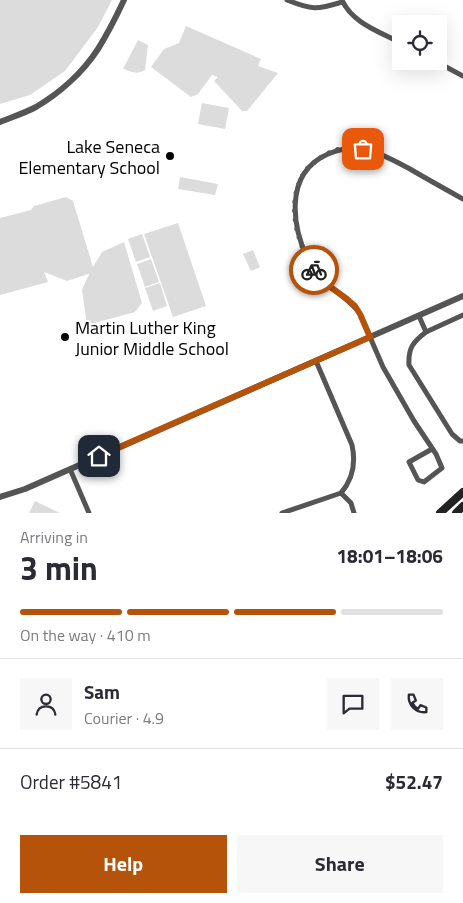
<!DOCTYPE html>
<meta charset="utf-8">
<style>
body{margin:0;font-family:"Titillium Web",sans-serif;background:#f7f7f7;color:#2b2b33;height:100vh;display:flex;flex-direction:column;font-size:19px;white-space:nowrap}
*{box-sizing:border-box;margin:0}
p{font-size:16px;color:#7c7c81}
.icon{flex:none;width:28px;height:28px;fill:none;stroke:currentColor;stroke-width:2;stroke-linecap:round;stroke-linejoin:round}
.map{position:relative;height:513px;overflow:hidden}
.side{display:flex;flex-direction:column;background:#fff;flex:1}
.side>*{flex:none}
.controls{position:absolute;left:392px;top:15px;display:grid;gap:10px}
.controls a{display:grid;place-items:center;width:55px;height:55px;border-radius:0px;background:#fff;box-shadow:0 5px 20px #0002;font-size:25px}
.pin{position:absolute;display:grid;place-items:center;width:42px;height:42px;color:#fff;margin:-21px;border-radius:10px;box-shadow:0 2px 8px #0006}
.courier{position:absolute;display:grid;place-items:center;width:50px;height:50px;margin:-25px;border:4px solid #b45309;border-radius:50%;background:#fff;color:#222;box-shadow:0 1px 6px #0007}
.head em{font-style:normal;font-weight:700}
.head div{display:flex;flex-direction:column-reverse}
.head{display:flex;align-items:center;justify-content:space-between;height:85px;padding:0 20px}
h1{font-size:32px;font-weight:700;line-height:38px}
.bar{display:grid;grid-template-columns:repeat(4,1fr);gap:8px 5px;align-content:center;height:60px;padding:0 20px}
.bar i{height:6px;border-radius:4px;background:#e1e1e2}
.bar .selected{background:#b45309}
.bar p{grid-column:span 4}
.line{display:flex;align-items:center;gap:12px;padding:0 20px;border-top:1px solid #e1e1e2}
.line div{flex:1}
.round{display:grid;place-items:center;flex:none;width:52px;height:52px;border-radius:0px;background:#f7f7f7}
.action{display:flex;gap:10px;margin-top:auto;padding:10px 20px}
.action a{flex:1;height:58px;border-radius:0px;background:#b45309;color:#fff;font-size:20px;font-weight:700;line-height:58px;text-align:center}
.action a+a{background:#f7f7f7;color:#2b2b33}
.map>svg:first-child{display:block}
.green{fill:#dcdcdc}
.lines{fill:none;stroke-linecap:round;stroke-linejoin:round}
.minor{stroke:#555;stroke-width:5}
.tertiary{stroke:#555;stroke-width:6}
.secondary{stroke:#222;stroke-width:8}
.done{stroke:#595959;stroke-width:5;stroke-dasharray:0 9}
.route{stroke:#b45309;stroke-width:6}
.poi-dot{fill:#000;stroke:#fff;stroke-width:2}
.labels{text-anchor:middle;dominant-baseline:central;stroke-width:4;stroke-linejoin:round;paint-order:stroke}
.poi-label{font-size:18px;fill:#000;stroke:#fff;text-anchor:end}
</style>
<div class="map">
<svg width="463" height="513" viewBox="0 0 463 513">
<rect width="100%" height="100%" fill="#fff"/>
<g class="green">
<polygon points="0,0 112,0 98,27 65,71 30,95 0,104"/>
<polygon points="186,26 261,59 258,66 278,73 247,111 242,111 214,81 218,77 212,75 198,94 191,97 151,67 164,49 179,43"/>
<path d="M138,40L148,45L145,70C136,75 133,72 123,69Z"/>
<polygon points="202,103 229,108 225,129 198,124"/>
<polygon points="180,177 218,184 215,195 178,189"/>
<polygon points="66,197 73,201 93,267 102,252 124,242 142,303 135,312 87,325 82,290 89,274 67,281 44,272 48,282 0,295 0,218 31,210 34,206"/>
<polygon points="178,223 206,306 173,317 144,234"/>
<polygon points="142,234 150,257 136,262 128,239"/>
<polygon points="253,250 260,267 251,271 243,254"/>
<polygon points="151,259 159,282 145,287 137,264"/>
<polygon points="160,283 167,306 153,311 145,288"/>
<polygon points="35,501 60,513 29,513"/>
</g>
<g class="lines">
<g class="minor">
<path d="M287,0C312,10 316,10 342,2"/>
<path d="M342,0C352,23 380,32 401,43"/>
<polyline points="435,61 463,76"/>
<path d="M419,316L426,332C413,342 408,348 409,365L452,434L460,441H463"/>
<polyline points="426,332 463,315"/>
<path d="M432,449L409,462L418,480L424,482L442,468L436,454L414,421L383,367L360,314C347,295 323,287 312,267C292,231 282,174 328,154C340,149 352,146 365,149C381,153 395,161 410,169C427,179 445,189 463,199"/>
<polyline points="70,469 89,513"/>
<polyline points="341,493 351,503 354,513"/>
<path d="M282,513L341,493C353,479 356,463 352,445L316,361"/>
</g>
<g class="tertiary">
<path d="M0,122C12,117 25,113 36,107C60,93 83,72 98,49C108,33 116,17 124,0"/>
<polyline points="0,497 25,489 463,296"/>
</g>
<g class="secondary">
<polyline points="440,513 463,492"/>
<polyline points="456,513 463,506"/>
</g>
</g>
<g class="lines">
<path class="done" d="M314,270C297,243 286,204 303,175C306,169 311,165 316,161C323,156 331,151 340,149C347,147 355,148 363,149"/>
<polyline class="route" points="99,456 370,337 360,314 355,306 347,299 325,283 314,270"/>
</g>
<g class="poi-dot">
<circle cx="170" cy="156" r="5"/>
<circle cx="65" cy="337" r="5"/>
</g>
<g class="labels">
<g class="poi-label">
<text x="160" y="146">Lake Seneca<tspan x="160" dy="21">Elementary School</tspan></text>
<text x="75" y="327" text-anchor="start">Martin Luther King<tspan x="75" dy="21">Junior Middle School</tspan></text>
</g>
</g>
</svg>
<div class="controls">
<a><svg class="icon" aria-label="locate" viewBox="0 0 24 24"><circle cx="12" cy="12" r="6"/><path d="M12 2v4M12 18v4M2 12h4M18 12h4"/></svg></a>
</div>
<div class="pin" style="left:363px;top:149px;background:#ea580c"><svg class="icon" aria-label="bag" viewBox="0 0 24 24"><path d="M5 8h14l-1 12H6zM9 8a3 3 0 0 1 6 0"/></svg></div>
<div class="pin" style="left:99px;top:456px;background:#1f2937"><svg class="icon" aria-label="home" viewBox="0 0 24 24"><path d="M3 11l9-7 9 7M6 9v11h12V9"/></svg></div>
<div class="courier" style="left:314px;top:270px"><svg class="icon" aria-label="bike" viewBox="0 0 24 24"><circle cx="6" cy="16" r="4"/><circle cx="18" cy="16" r="4"/><path d="M6 16l4-8h5l3 8M10 8l3 8H6M13 5h3"/></svg></div>
</div>
<section class="side">
<div class="head"><div><h1>3 min</h1><p>Arriving in</p></div><em>18:01–18:06</em></div>
<div class="bar"><i class="selected"></i><i class="selected"></i><i class="selected"></i><i></i><p>On the way · 410 m</p></div>
<div class="line" style="height:90px"><a class="round"><svg class="icon" aria-label="person" viewBox="0 0 24 24"><circle cx="12" cy="8" r="4"/><path d="M4 21q1-7 8-7t8 7"/></svg></a><div><b>Sam</b><p>Courier · 4.9</p></div><a class="round"><svg class="icon" aria-label="chat" viewBox="0 0 24 24"><path d="M4 5h16v11H9l-5 4z"/></svg></a><a class="round"><svg class="icon" aria-label="phone" viewBox="0 0 24 24"><path d="M5 4h4l2 5-3 2q2 4 5 5l2-3 5 2v4C11 20 4 13 5 4z"/></svg></a></div>
<div class="line" style="height:65px"><div>Order #5841</div><b>$52.47</b></div>
<div class="action"><a>Help</a><a>Share</a></div>
</section>
